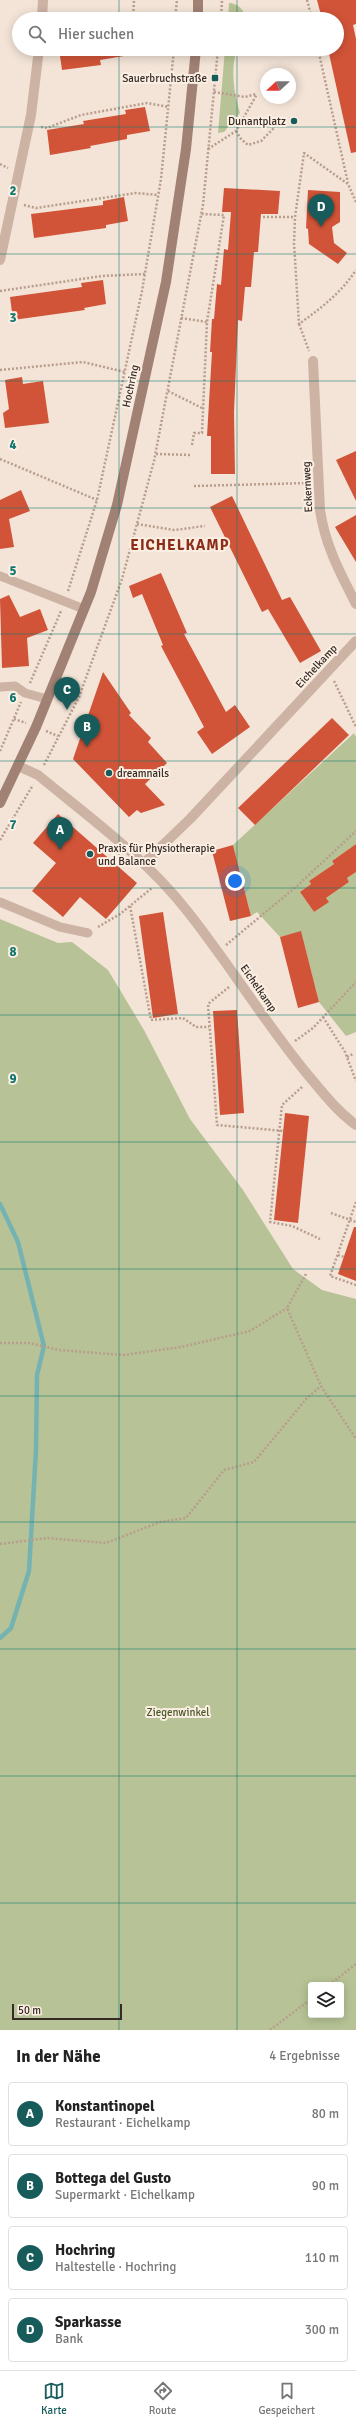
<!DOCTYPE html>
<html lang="de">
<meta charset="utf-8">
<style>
:root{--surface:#fff;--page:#f6f6f6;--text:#222;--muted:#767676;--line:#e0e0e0;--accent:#185b5b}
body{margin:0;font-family:Signika,sans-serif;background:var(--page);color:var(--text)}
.controls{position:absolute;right:12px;bottom:12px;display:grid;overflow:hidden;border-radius:4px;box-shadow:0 2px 10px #0003}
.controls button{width:36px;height:36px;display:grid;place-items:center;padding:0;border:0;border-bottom:1px solid var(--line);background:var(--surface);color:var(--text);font:20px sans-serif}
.compass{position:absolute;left:260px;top:68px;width:36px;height:36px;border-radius:50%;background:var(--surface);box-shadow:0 2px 10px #0003;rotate:248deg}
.scale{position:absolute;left:12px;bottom:10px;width:110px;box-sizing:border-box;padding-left:4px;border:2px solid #362a25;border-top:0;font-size:11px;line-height:14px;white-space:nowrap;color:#362a25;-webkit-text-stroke:3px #fbefe4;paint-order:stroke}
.you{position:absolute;left:235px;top:881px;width:14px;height:14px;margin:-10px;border:3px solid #fff;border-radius:50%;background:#1a73e8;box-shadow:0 0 0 6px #1a73e833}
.badge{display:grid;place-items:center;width:26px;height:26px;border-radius:50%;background:var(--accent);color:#fff;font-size:13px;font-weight:700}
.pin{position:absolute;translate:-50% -33px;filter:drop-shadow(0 1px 2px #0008)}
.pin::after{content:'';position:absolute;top:21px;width:14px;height:12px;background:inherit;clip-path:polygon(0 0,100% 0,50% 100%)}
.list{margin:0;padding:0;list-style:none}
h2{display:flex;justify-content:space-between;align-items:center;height:52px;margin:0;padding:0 16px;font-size:17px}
h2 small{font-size:13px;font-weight:400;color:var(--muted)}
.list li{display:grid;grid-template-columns:26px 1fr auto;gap:12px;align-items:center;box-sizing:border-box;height:64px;margin:0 8px 8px;padding:0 8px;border:1px solid var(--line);border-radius:4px}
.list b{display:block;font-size:15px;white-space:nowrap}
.list p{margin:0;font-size:13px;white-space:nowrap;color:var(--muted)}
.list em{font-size:13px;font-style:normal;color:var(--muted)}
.icon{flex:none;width:22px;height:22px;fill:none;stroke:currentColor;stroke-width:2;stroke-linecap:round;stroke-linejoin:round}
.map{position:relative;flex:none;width:356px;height:2030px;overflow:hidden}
.search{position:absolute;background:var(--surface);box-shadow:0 2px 10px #0003;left:12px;right:12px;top:12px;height:44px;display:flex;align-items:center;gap:10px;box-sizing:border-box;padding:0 14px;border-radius:22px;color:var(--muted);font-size:15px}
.sheet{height:340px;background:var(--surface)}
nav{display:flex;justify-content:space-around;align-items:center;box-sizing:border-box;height:56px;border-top:1px solid var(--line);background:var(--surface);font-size:11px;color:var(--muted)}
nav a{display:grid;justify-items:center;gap:2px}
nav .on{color:var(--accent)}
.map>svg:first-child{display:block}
</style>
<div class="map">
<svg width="356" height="2030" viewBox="0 0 356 2030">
<rect width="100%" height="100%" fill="#f3e4d7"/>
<g fill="#b7c396" fill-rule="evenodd">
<path d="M 229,3 C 238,3 245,11 246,19 L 228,19 Z"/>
<path d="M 225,49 L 237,49 C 230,70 234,93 240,113 L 224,132 L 218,133 Z"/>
<polygon points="354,733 356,737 356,844 332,861 334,864 309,881 311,884 300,892 314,912 328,902 326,898 349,882 347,878 356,872 356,1032 346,1036 319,1002 301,932 280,937 257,912 251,916 233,845"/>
<path d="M 0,919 L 58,943 L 72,942 L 108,970 L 144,1030 L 190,1119 L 243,1190 L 293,1269 L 322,1290 L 356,1299 L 356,2030 L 0,2030 ZM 311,1985 L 341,1985 L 341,2015 L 311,2015 Z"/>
</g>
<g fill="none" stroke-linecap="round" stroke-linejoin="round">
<polyline stroke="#74b3b2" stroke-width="4.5" points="0,1204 18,1242 44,1346 37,1375 36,1450 29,1571 11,1628 0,1638"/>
</g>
<g fill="#d15438">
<polygon points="317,0 356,0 356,24 353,25 356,39 356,152 351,153 328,49 337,49 337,19 322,19"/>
<polygon points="59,49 124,49 124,56 100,60 101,65 62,70"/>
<polygon points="145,107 150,131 127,135 127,139 90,146 91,148 50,155 47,130 84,124 83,121 126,114 125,110"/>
<polygon points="224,188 280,191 278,214 261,214 258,252 254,252 251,287 245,287 242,321 238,320 234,412 235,474 211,474 211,436 207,436 212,352 210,352 212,319 214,319 217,284 221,285 224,249 228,250 231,212 222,212"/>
<polygon points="308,190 340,192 340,222 332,227 334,243 347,253 338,264 309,244 308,229 306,228"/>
<polygon points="124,197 128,221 106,225 106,228 34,238 31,214 103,205 103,201"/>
<polygon points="103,280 106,304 84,308 85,310 13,320 10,297 82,287 81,283"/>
<polygon points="22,377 23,384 43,381 49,423 5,428 3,413 9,409 5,380"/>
<polygon points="356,451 356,501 336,460"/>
<polygon points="21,490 30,511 9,519 14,547 0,549 0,500"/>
<polygon points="232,496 282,600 290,597 321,651 300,663 268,609 262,612 210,507"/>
<polygon points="356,515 356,562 335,527"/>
<polygon points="161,573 187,633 184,634 226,712 235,705 250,727 212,754 197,732 204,727 161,646 163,645 142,594 133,598 129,586"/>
<polygon points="9,595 20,617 40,609 48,630 27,638 29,666 2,668 0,599"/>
<polygon points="103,672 131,713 129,715 151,738 148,742 167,763 145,784 165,805 141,813 137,810 129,817 73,759"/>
<polygon points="332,718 349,735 255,825 238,808"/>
<polygon points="58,814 137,883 106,919 80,897 63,917 32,891 56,863 33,843"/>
<polygon points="356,844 356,872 347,878 349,882 326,898 329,902 314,912 300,892 311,884 309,881 334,864 332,861"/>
<polygon points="233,845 251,916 230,921 212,851"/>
<polygon points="163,912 178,1014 153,1018 139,916"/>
<polygon points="301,931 319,1002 298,1008 280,937"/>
<polygon points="237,1010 244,1113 220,1115 213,1011"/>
<polygon points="285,1113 309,1116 298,1223 274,1220"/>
<polygon points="354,1227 356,1227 356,1281 338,1274"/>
</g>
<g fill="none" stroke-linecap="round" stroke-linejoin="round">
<g stroke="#b89d8d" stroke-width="2.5" stroke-dasharray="2 2" stroke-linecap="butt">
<polyline points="307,0 312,19"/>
<polyline points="133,19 134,0"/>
<polyline points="175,19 177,0"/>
<polyline points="221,19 222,0"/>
<polyline points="318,49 348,183"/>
<polyline points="214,92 245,97 256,94"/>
<polyline points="41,127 47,128 81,115 147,103 169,107"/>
<polyline points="236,131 241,139 248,145 261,141 274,128"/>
<polyline points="208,149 236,131 257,94"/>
<polyline points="0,164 8,168"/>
<path d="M 356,202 L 348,184 L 304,153 L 295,217 L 294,243 L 299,324 C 321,308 341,293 356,270"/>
<polyline points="24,205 36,208 136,193 158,195"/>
<polyline points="263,217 295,217"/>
<polyline points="0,291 102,276 145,274"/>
<polyline points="181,318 207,322"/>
<polyline points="299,324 309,351"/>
<polyline points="0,370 83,362 125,372"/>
<polyline points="168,391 204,409"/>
<polyline points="192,445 194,433 202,433 207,322 224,215 201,214"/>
<polyline points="156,454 192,455"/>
<polyline points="0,459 97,500"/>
<polyline points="194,486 308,483"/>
<polyline points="137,524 174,530 205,526"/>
<polyline points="68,591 97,500 142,291 161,179 174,49"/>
<polyline points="334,681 356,727"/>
<polyline points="30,683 61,611"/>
<polyline points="14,719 26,723"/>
<polyline points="46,731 58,736"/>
<polyline points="0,751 21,702"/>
<polyline points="44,765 79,697 122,579 154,461 203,205 218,49"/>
<polyline points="0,840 33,785"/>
<polyline points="130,906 151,1020 183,1018 196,1027 209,1027"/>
<polyline points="98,927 120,914 152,888"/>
<polyline points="226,945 297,886 356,831"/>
<polyline points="229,987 208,1004 217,1125 284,1131"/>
<polyline points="323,1017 345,1052 356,1081"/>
<polyline points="295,1041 313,1028 356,982"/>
<polyline points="347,1057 353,1054"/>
<polyline points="302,1087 282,1105 270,1222 292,1226 320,1239"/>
<polyline points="356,1202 330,1276 356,1285"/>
<polyline points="331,1213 356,1222"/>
<polyline points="338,1255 344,1257"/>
<polyline points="306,1274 287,1308 321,1386 356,1439"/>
<polyline points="0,1343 29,1343 59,1350 123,1355 181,1347 250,1331 287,1308"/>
<polyline points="0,1544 47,1538 106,1543 160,1522 186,1518 224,1470 254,1462 307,1398 321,1386"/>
<polyline points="329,1985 356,1964"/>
<polyline points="270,2030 311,1999"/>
</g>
<g stroke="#ccb3a3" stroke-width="9">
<polyline points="0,576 84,609"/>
<polyline points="0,687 15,686 25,693 47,699"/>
<polyline points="0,902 60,927 88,933"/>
</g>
<g stroke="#ccb3a3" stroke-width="10">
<polyline points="42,19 43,0"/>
<polyline points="0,260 31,115 39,49"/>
<path d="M 313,361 L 320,510 C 325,545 340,573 356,604"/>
<path d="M 18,766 L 38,775 C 90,818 146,858 188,912 C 230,965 265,1023 308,1075 C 323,1093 337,1111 356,1125"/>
<polyline points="144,863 190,819 356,641"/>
</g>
<g stroke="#a08174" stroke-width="10">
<polyline points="198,19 198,0"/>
<polyline points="0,803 36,727 91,592 117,505 166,282 186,149 196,49"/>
</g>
</g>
<path fill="none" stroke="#0f766e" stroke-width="1" stroke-opacity="0.55" d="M 119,0 L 119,19M 237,0 L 237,19M 119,49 L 119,2030M 237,49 L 237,2030M 0,127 L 356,127M 0,254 L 356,254M 0,381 L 356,381M 0,508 L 356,508M 0,634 L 356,634M 0,761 L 356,761M 0,888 L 356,888M 0,1015 L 356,1015M 0,1142 L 356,1142M 0,1269 L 356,1269M 0,1396 L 356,1396M 0,1522 L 356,1522M 0,1649 L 356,1649M 0,1776 L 356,1776M 0,1903 L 356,1903"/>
<g fill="#185b5b" stroke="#fbefe4" stroke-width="1.5">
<rect x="211" y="74" width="8" height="8" rx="2"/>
<circle cx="294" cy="121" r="4"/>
<circle cx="109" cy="773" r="4"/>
<circle cx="90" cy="854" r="4"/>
</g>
<g text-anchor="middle" stroke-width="4" stroke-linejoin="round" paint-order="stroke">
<g font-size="11" fill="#362a25" stroke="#fbefe4" text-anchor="end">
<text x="207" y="82">Sauerbruchstraße</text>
<text x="286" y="125">Dunantplatz</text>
<text x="117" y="777" text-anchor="start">dreamnails</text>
<text x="98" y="852" text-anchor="start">Praxis für Physiotherapie<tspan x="98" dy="13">und Balance</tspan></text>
</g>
<g font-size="11" fill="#362a25" stroke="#fbefe4">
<text transform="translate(130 386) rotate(-78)" y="4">Hochring</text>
<text transform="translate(307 487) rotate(-93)" y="4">Eckernweg</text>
<text transform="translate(316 666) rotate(-47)" y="4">Eichelkamp</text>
<text transform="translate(259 988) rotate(55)" y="4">Eichelkamp</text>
</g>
<g font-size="11" fill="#485727" stroke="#fbefe4">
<text x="178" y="1716">Ziegenwinkel</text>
</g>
<g font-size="15" font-weight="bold" letter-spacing="1" fill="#8c2d18" stroke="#fbefe4">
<text x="180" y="550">EICHELKAMP</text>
</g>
</g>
<g font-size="13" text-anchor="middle" font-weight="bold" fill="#0f766e" stroke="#fbefe4" stroke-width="4" stroke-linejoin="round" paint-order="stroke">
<text x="13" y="195">2</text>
<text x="13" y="322">3</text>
<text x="13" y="449">4</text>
<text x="13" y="575">5</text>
<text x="13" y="702">6</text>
<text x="13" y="829">7</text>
<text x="13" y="956">8</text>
<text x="13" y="1083">9</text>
</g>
</svg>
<div class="controls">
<button><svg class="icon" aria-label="layers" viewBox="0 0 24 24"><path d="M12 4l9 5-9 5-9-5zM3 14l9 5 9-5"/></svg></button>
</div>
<svg class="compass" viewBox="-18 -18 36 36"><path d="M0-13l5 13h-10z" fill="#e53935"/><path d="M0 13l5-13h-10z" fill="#767676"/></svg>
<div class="scale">50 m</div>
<div class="you"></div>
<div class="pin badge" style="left:60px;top:850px">A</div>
<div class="pin badge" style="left:87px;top:747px">B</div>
<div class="pin badge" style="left:67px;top:710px">C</div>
<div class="pin badge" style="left:321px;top:227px">D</div>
<div class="search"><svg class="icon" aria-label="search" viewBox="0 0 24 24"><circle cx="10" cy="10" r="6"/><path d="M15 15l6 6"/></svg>Hier suchen</div>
</div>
<section class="sheet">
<h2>In der Nähe<small>4 Ergebnisse</small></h2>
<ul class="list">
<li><span class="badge">A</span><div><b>Konstantinopel</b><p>Restaurant · Eichelkamp</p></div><em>80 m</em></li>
<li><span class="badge">B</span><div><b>Bottega del Gusto</b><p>Supermarkt · Eichelkamp</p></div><em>90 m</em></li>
<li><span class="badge">C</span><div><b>Hochring</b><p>Haltestelle · Hochring</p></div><em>110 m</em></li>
<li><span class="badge">D</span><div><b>Sparkasse</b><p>Bank</p></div><em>300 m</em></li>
</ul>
</section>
<nav>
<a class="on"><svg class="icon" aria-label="map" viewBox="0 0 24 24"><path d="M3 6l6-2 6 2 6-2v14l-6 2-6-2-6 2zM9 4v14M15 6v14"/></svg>Karte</a>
<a><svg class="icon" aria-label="directions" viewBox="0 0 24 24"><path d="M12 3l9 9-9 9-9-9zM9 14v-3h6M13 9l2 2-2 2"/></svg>Route</a>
<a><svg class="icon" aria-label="saved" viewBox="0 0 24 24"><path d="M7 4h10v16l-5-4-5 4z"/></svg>Gespeichert</a>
</nav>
